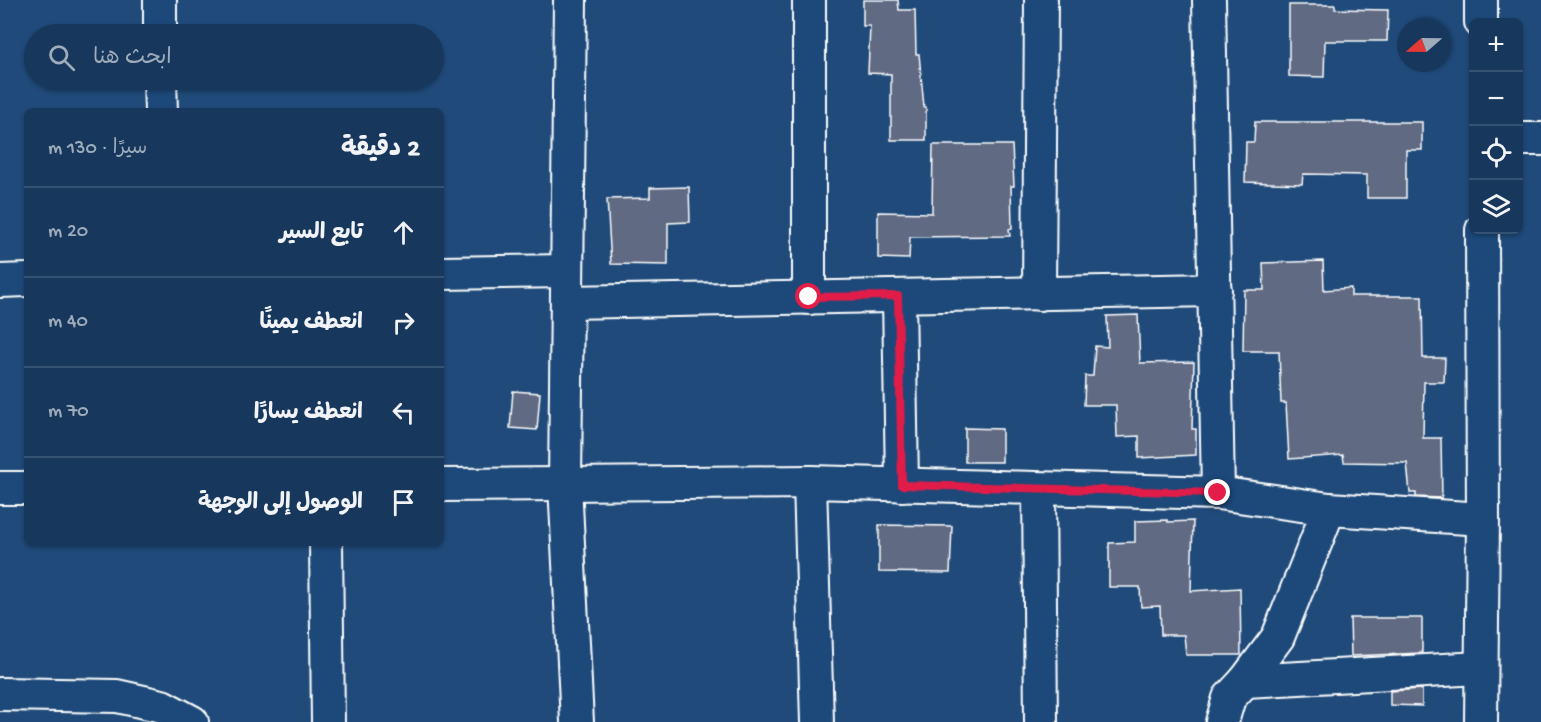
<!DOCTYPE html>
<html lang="ar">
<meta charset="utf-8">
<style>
:root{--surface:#17385c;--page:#203f62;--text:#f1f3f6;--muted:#9eacbb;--line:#365272}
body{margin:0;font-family:"Gochi Hand","Playpen Sans Arabic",sans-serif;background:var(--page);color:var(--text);direction:rtl}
.controls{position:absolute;right:18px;top:18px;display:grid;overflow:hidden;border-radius:9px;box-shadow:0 2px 4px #0004}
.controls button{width:54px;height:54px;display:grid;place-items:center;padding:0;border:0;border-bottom:2px solid var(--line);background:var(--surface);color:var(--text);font:30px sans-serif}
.compass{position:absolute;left:1397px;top:18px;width:54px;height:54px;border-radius:50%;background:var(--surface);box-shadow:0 2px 4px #0004;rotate:250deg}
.stop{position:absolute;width:18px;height:18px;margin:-14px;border:4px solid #e11d48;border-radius:50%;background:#fff}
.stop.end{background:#e11d48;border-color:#fff;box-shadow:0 2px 6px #0008}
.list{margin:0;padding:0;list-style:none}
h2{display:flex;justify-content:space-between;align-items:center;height:78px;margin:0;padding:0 24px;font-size:26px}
h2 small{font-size:20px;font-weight:400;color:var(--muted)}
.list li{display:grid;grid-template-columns:39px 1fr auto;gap:18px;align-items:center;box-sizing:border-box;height:90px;padding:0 24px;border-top:2px solid var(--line)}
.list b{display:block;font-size:22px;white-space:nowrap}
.list em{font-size:20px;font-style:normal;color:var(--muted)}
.icon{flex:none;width:33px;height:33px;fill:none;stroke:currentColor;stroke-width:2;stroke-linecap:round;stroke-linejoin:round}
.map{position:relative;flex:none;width:1541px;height:722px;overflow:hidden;direction:ltr}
.search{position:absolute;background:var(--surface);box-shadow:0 2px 4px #0004;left:24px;top:24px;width:420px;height:66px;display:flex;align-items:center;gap:15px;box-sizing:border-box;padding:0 21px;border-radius:33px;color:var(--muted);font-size:22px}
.panel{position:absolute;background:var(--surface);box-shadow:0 2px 4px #0004;left:24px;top:108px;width:420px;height:438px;border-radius:9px;direction:rtl}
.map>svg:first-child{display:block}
</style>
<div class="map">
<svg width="1541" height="722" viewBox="0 0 1541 722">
<rect width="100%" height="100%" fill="#1f4a7a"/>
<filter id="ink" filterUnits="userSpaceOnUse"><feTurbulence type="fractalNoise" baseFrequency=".0167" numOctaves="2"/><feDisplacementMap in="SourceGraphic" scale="12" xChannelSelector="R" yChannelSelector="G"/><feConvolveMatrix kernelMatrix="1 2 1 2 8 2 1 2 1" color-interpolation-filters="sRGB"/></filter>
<g filter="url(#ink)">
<g fill="#606a82" stroke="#fff" stroke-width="1.5">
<polygon points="863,0 898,0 899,10 915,10 916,54 919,54 924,107 926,107 926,140 891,140 891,74 868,73 870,26 863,26"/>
<polygon points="1289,5 1335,5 1335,9 1388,10 1387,41 1325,41 1324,77 1289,76"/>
<polygon points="1255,122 1422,122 1422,150 1406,150 1406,198 1367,198 1367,175 1303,174 1302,184 1245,182 1246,142 1254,142"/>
<polygon points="933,145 1012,145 1014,186 1011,186 1012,228 1009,229 1010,236 910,237 909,259 878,258 878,212 932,213"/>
<polygon points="689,187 690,222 668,223 668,265 611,264 607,199 650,198 650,188"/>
<polygon points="1323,261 1324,290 1351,288 1351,296 1422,296 1423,358 1445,358 1444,382 1424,382 1423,438 1441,438 1442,498 1416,497 1416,493 1410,493 1407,463 1344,462 1343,455 1289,459 1286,403 1281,403 1279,351 1243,351 1244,290 1264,290 1263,263"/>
<polygon points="1138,315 1140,363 1194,362 1192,429 1196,429 1196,455 1139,458 1139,436 1117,437 1116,405 1084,405 1085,376 1093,376 1095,346 1108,347 1107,316"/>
<polygon points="513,391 540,393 537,430 510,428"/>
<polygon points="965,428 1002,429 1002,462 965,462"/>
<polygon points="1168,520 1168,522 1193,521 1191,591 1240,588 1241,655 1186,655 1184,635 1161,635 1160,606 1141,607 1140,587 1109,587 1109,543 1135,542 1135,521"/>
<polygon points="879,525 952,526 950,573 879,572"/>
<polygon points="1350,618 1422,618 1422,653 1351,656"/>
<polygon points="1422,689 1422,706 1390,705 1390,691"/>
</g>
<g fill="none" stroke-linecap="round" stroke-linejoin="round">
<g stroke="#fff" stroke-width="36">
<g id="street">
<polyline points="160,0 160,34"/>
<polyline points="570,0 565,484 577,722"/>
<polyline points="809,0 809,298"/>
<polyline points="1209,0 1218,493"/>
<polyline points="1481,0 1481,22"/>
<polyline points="160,80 161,111"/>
<polyline points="1518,139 1541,139"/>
<polyline points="441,273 567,271"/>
<polyline points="0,281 27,280"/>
<polyline points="1039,294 1041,0"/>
<polyline points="899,296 902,485"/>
<polyline points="567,302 1215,290"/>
<polyline points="810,482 817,722"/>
<polyline points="441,485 810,482 1218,493 1329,509 1483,519"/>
<polyline points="0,488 27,488"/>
<polyline points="1039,489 1041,722"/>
<polyline points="326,543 328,722"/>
<polyline points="1245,681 1480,668"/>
<polyline points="0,694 117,696 162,706 192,722"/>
<polyline points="1222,722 1229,698 1245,681 1278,637 1329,509"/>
<polyline points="1481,722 1483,519 1482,230"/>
</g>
</g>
<use href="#street" stroke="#1f4a7a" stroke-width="32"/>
</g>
</g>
<g fill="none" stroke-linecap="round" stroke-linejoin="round" filter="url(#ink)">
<polyline stroke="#e11d48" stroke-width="8" points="809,297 898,296 902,485 1218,493"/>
</g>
</svg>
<div class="controls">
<button>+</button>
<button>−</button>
<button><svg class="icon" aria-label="locate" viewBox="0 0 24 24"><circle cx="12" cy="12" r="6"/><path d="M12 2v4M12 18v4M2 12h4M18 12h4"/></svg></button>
<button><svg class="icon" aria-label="layers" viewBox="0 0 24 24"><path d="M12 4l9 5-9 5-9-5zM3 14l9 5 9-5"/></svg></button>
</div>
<svg class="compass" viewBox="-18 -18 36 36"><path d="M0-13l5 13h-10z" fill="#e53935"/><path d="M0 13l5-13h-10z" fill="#9eacbb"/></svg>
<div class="stop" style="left:809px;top:297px"></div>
<div class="stop end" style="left:1218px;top:493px"></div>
<div class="search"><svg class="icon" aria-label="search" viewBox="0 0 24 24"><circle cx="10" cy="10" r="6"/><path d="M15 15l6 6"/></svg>ابحث هنا</div>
<section class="panel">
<h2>2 دقيقة<small>سيرًا · 130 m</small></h2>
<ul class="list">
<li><svg class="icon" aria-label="ahead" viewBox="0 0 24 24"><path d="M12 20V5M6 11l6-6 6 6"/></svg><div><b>تابع السير</b></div><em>20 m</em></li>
<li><svg class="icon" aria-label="right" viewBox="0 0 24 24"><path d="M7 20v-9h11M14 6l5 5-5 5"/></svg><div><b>انعطف يمينًا</b></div><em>40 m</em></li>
<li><svg class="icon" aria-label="left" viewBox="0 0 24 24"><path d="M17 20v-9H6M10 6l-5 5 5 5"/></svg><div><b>انعطف يسارًا</b></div><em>70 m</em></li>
<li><svg class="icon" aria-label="arrive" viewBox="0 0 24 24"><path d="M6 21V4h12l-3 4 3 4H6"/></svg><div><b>الوصول إلى الوجهة</b></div></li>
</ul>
</section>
</div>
